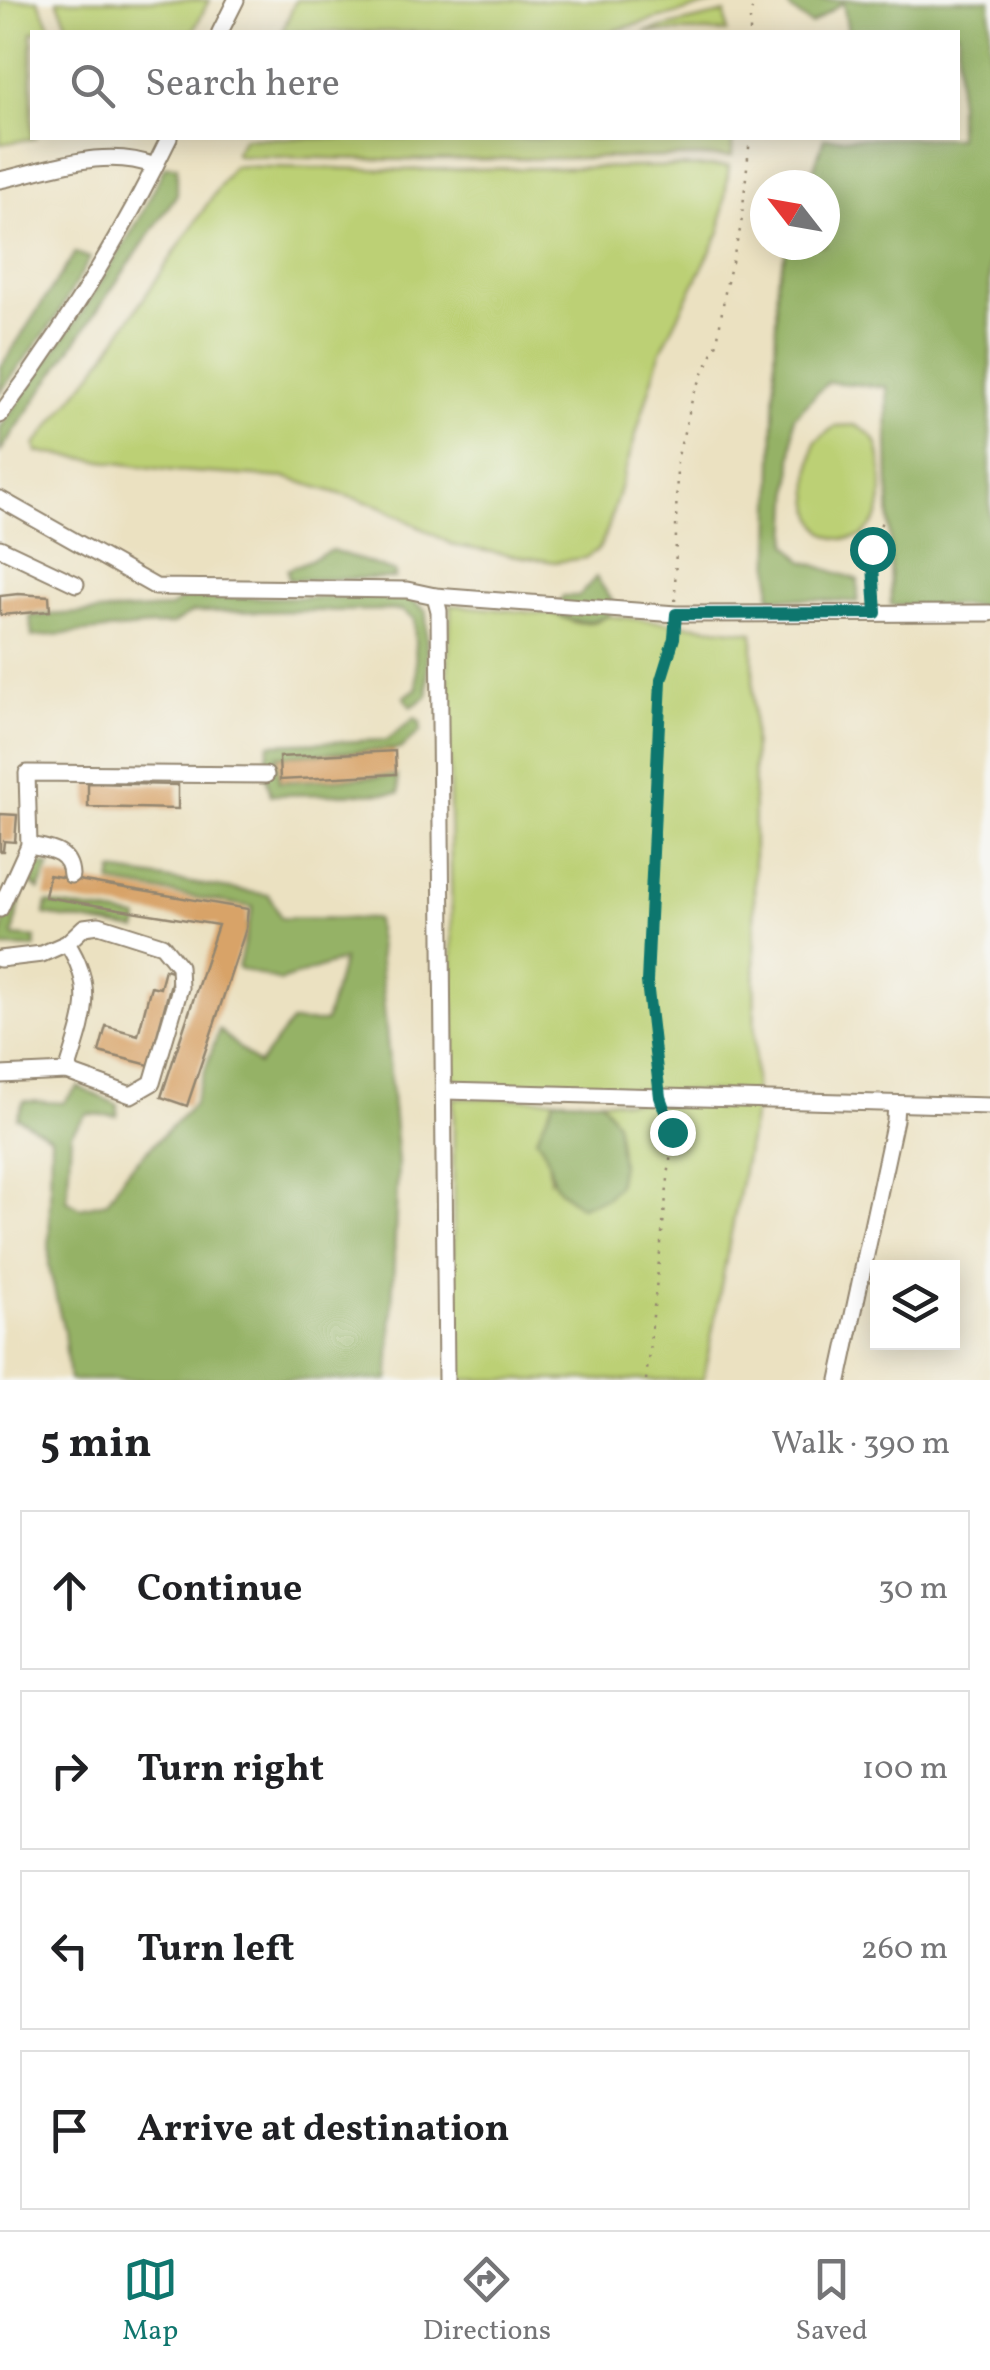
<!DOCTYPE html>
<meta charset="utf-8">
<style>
:root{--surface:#fff;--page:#f2f2f2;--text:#202124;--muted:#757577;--line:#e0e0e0;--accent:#0f766e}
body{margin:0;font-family:Vollkorn,serif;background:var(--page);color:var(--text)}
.controls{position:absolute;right:30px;bottom:30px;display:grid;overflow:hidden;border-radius:0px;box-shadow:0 5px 25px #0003}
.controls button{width:90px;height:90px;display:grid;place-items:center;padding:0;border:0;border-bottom:2px solid var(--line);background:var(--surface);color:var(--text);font:50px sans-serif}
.compass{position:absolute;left:750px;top:170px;width:90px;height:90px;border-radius:50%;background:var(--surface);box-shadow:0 5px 25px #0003;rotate:301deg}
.stop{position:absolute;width:30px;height:30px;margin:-22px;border:8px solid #0f766e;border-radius:50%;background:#fff}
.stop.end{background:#0f766e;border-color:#fff;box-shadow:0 2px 10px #0008}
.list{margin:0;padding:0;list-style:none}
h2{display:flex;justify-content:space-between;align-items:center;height:130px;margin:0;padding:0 40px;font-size:42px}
h2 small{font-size:32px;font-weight:400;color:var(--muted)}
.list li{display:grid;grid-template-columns:65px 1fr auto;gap:30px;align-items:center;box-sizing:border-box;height:160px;margin:0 20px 20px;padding:0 20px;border:2px solid var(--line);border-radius:0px}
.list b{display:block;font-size:38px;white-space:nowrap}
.list em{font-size:32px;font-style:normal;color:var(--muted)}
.icon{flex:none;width:55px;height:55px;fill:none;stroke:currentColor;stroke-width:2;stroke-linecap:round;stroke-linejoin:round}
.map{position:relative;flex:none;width:990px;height:1380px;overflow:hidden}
.search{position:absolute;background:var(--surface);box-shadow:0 5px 25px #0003;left:30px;right:30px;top:30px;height:110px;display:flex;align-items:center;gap:25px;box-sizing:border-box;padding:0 35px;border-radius:0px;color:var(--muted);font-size:38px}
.sheet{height:850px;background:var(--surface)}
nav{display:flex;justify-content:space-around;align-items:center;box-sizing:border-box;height:140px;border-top:2px solid var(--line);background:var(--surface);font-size:28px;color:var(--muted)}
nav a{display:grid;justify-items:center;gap:5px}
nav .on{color:var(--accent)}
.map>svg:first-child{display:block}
</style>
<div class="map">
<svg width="990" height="1380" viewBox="0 0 990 1380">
<rect width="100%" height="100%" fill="#f6f6f2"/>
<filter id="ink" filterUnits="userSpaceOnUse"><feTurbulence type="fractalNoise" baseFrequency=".01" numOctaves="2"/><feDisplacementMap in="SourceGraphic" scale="20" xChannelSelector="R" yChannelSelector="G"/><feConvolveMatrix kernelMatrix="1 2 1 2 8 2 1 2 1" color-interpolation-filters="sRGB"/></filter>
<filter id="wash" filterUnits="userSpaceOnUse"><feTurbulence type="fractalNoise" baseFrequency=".0048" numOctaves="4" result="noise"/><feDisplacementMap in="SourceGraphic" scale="40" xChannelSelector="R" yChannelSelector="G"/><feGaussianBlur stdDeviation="2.25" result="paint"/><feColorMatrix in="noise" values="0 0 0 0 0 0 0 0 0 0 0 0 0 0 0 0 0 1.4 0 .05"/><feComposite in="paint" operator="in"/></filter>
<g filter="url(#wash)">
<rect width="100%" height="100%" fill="#ebe1c1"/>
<g fill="#bcd074" stroke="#7c7d49" stroke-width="2.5">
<polygon points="0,0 38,0 53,32 32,32 32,138 37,138 0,144"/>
<polygon points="57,0 209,0 193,32 71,32"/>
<polygon points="296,0 727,0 609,32 282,32"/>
<polygon points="725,13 727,32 644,32"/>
<polygon points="244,138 732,138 732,156 410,160 238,156 235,153"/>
<polygon points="233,166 400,170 729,166 720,232 661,351 608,528 599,549 585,558 555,562 455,546 380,506 287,478 176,471 37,452 35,445 96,369"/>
<path d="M 855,425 C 862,429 870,432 874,439 C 883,452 885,504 877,518 C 874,524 867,530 862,536 C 800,555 807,480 815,442 L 835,426 Z"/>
<polygon points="451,605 557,615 576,623 594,622 608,616 753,632 755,1093 454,1086 448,663"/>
<polygon points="454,1098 555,1099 548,1154 550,1180 601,1100 755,1108 703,1380 452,1380"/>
</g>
<g fill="#95b266" stroke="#686e42" stroke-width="2.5">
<polygon points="790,0 990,0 990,606 891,605 887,387 828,382 794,417 788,544 803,561 858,580 858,602 770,597 777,280 788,245 825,245 825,185 808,185 824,138 958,138 958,32 848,32 843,2 811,25 789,8"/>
<polygon points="165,166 177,166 177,194 0,452 0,428 82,312 139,220"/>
<polygon points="75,253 90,258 54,321 0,392 0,368"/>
<polygon points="332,550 395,572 395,578 289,580 287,570"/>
<path d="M 596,577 L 613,602 L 608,616 C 589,624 577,623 557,615 L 557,607 L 563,596 L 579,596 Z"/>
<polygon points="407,597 426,611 428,696 411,707 404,697 417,688 414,619 401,610 192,612 173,624 32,637 30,616 169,608 185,598"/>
<polygon points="415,718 420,722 421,731 400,749 277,756 279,782 397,776 399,793 271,795 265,772 269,744 387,740"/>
<polygon points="26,862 50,866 39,890 25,878 13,936 36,938 35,948 0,947 7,900"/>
<polygon points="113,871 269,895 281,918 376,919 398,1163 389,1380 69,1380 64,1332 49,1267 51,1137 17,1117 24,1101 63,1103 78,1087 118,1105 117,1116 87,1114 71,1133 67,1200 80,1208 107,1202 125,1173 193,1105 219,1030 258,1065 291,1022 325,1022 343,960 280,981 238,968 253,907 111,883"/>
<polygon points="47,903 138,918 137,930 45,915"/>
<path d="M 555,1099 L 601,1100 L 616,1122 L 621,1164 L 617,1186 L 606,1198 L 580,1206 C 536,1178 562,1170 536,1138 Z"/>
</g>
<g id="blocks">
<g fill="#d8a367">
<polygon points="18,594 49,596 50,611 0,615 0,596"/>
<polygon points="395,751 396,774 280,780 279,757"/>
<polygon points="88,783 178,785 178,809 88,807"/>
<polygon points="0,814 17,815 15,842 4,841 3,851 0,851"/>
<polygon points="49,875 248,909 246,929 187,1106 161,1097 218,925 45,897"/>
<polygon points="165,969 174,972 149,1065 99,1052 106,1026 138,1035 151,986 160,988"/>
</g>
</g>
</g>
<g filter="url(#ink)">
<use href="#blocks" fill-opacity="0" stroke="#938670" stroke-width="2.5"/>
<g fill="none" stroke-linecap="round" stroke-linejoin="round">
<g stroke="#938670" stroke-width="19">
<g id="minor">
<polyline points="220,32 236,0"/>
<path d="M 0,180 C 51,169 105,146 155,166"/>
<path d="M 0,415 C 65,329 122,235 169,138"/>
<polyline points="0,499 156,587 407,590 435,596 676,614 990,613"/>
<polyline points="0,548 76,584"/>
<polyline points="435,596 439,611 446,1380"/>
<path d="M 29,845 C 49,849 70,850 71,875"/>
<polyline points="0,909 29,845 27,773 266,775"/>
<polyline points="0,959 42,954 67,943 84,927 99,925 162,945 179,966 180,988 152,1083 131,1095 67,1072 0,1075"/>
<path d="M 67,1072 C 82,1022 98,991 67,943"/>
<polyline points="445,1091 990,1106"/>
<polyline points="839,1380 895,1120 896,1104"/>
</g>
</g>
<g stroke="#938670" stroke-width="2.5" stroke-dasharray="2.5 8" stroke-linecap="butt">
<polyline points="750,32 750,16 755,0"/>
<polyline points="875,597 872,549 883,518"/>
<polyline points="675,601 677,460 693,396 717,343 726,286 741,226 750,138"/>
<polyline points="658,1083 647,982 651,851 661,680 675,629"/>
<polyline points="646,1380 673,1133 668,1114"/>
</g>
<use href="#minor" stroke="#fff" stroke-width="15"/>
</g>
</g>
<g fill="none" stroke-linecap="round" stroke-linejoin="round" filter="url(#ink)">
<polyline stroke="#0f766e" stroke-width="12" points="672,1132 660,1097 647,982 661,680 674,638 676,614 876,613 872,549"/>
</g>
</svg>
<div class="controls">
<button><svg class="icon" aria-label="layers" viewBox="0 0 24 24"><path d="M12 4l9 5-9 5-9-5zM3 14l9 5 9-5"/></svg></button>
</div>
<svg class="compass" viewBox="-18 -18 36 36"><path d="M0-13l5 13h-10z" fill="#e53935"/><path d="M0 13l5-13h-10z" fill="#757577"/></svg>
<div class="stop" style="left:872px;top:549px"></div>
<div class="stop end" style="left:672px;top:1132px"></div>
<div class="search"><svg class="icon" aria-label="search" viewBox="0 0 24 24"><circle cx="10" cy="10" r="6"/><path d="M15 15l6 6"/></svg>Search here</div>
</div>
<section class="sheet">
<h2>5 min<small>Walk · 390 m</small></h2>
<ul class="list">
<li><svg class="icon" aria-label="ahead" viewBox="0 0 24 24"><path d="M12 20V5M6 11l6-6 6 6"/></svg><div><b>Continue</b></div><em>30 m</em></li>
<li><svg class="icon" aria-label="right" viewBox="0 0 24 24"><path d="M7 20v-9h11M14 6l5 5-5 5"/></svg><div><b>Turn right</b></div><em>100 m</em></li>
<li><svg class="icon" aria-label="left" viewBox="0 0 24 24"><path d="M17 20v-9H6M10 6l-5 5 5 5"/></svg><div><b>Turn left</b></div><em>260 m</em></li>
<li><svg class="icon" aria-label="arrive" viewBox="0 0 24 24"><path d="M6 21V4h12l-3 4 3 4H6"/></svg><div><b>Arrive at destination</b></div></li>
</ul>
</section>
<nav>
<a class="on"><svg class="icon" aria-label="map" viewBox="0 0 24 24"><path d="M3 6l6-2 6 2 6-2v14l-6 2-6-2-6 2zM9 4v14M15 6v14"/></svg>Map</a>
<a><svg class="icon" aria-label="directions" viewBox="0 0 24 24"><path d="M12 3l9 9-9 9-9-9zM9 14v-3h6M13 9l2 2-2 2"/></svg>Directions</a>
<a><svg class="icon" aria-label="saved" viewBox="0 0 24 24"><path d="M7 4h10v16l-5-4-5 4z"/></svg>Saved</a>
</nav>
